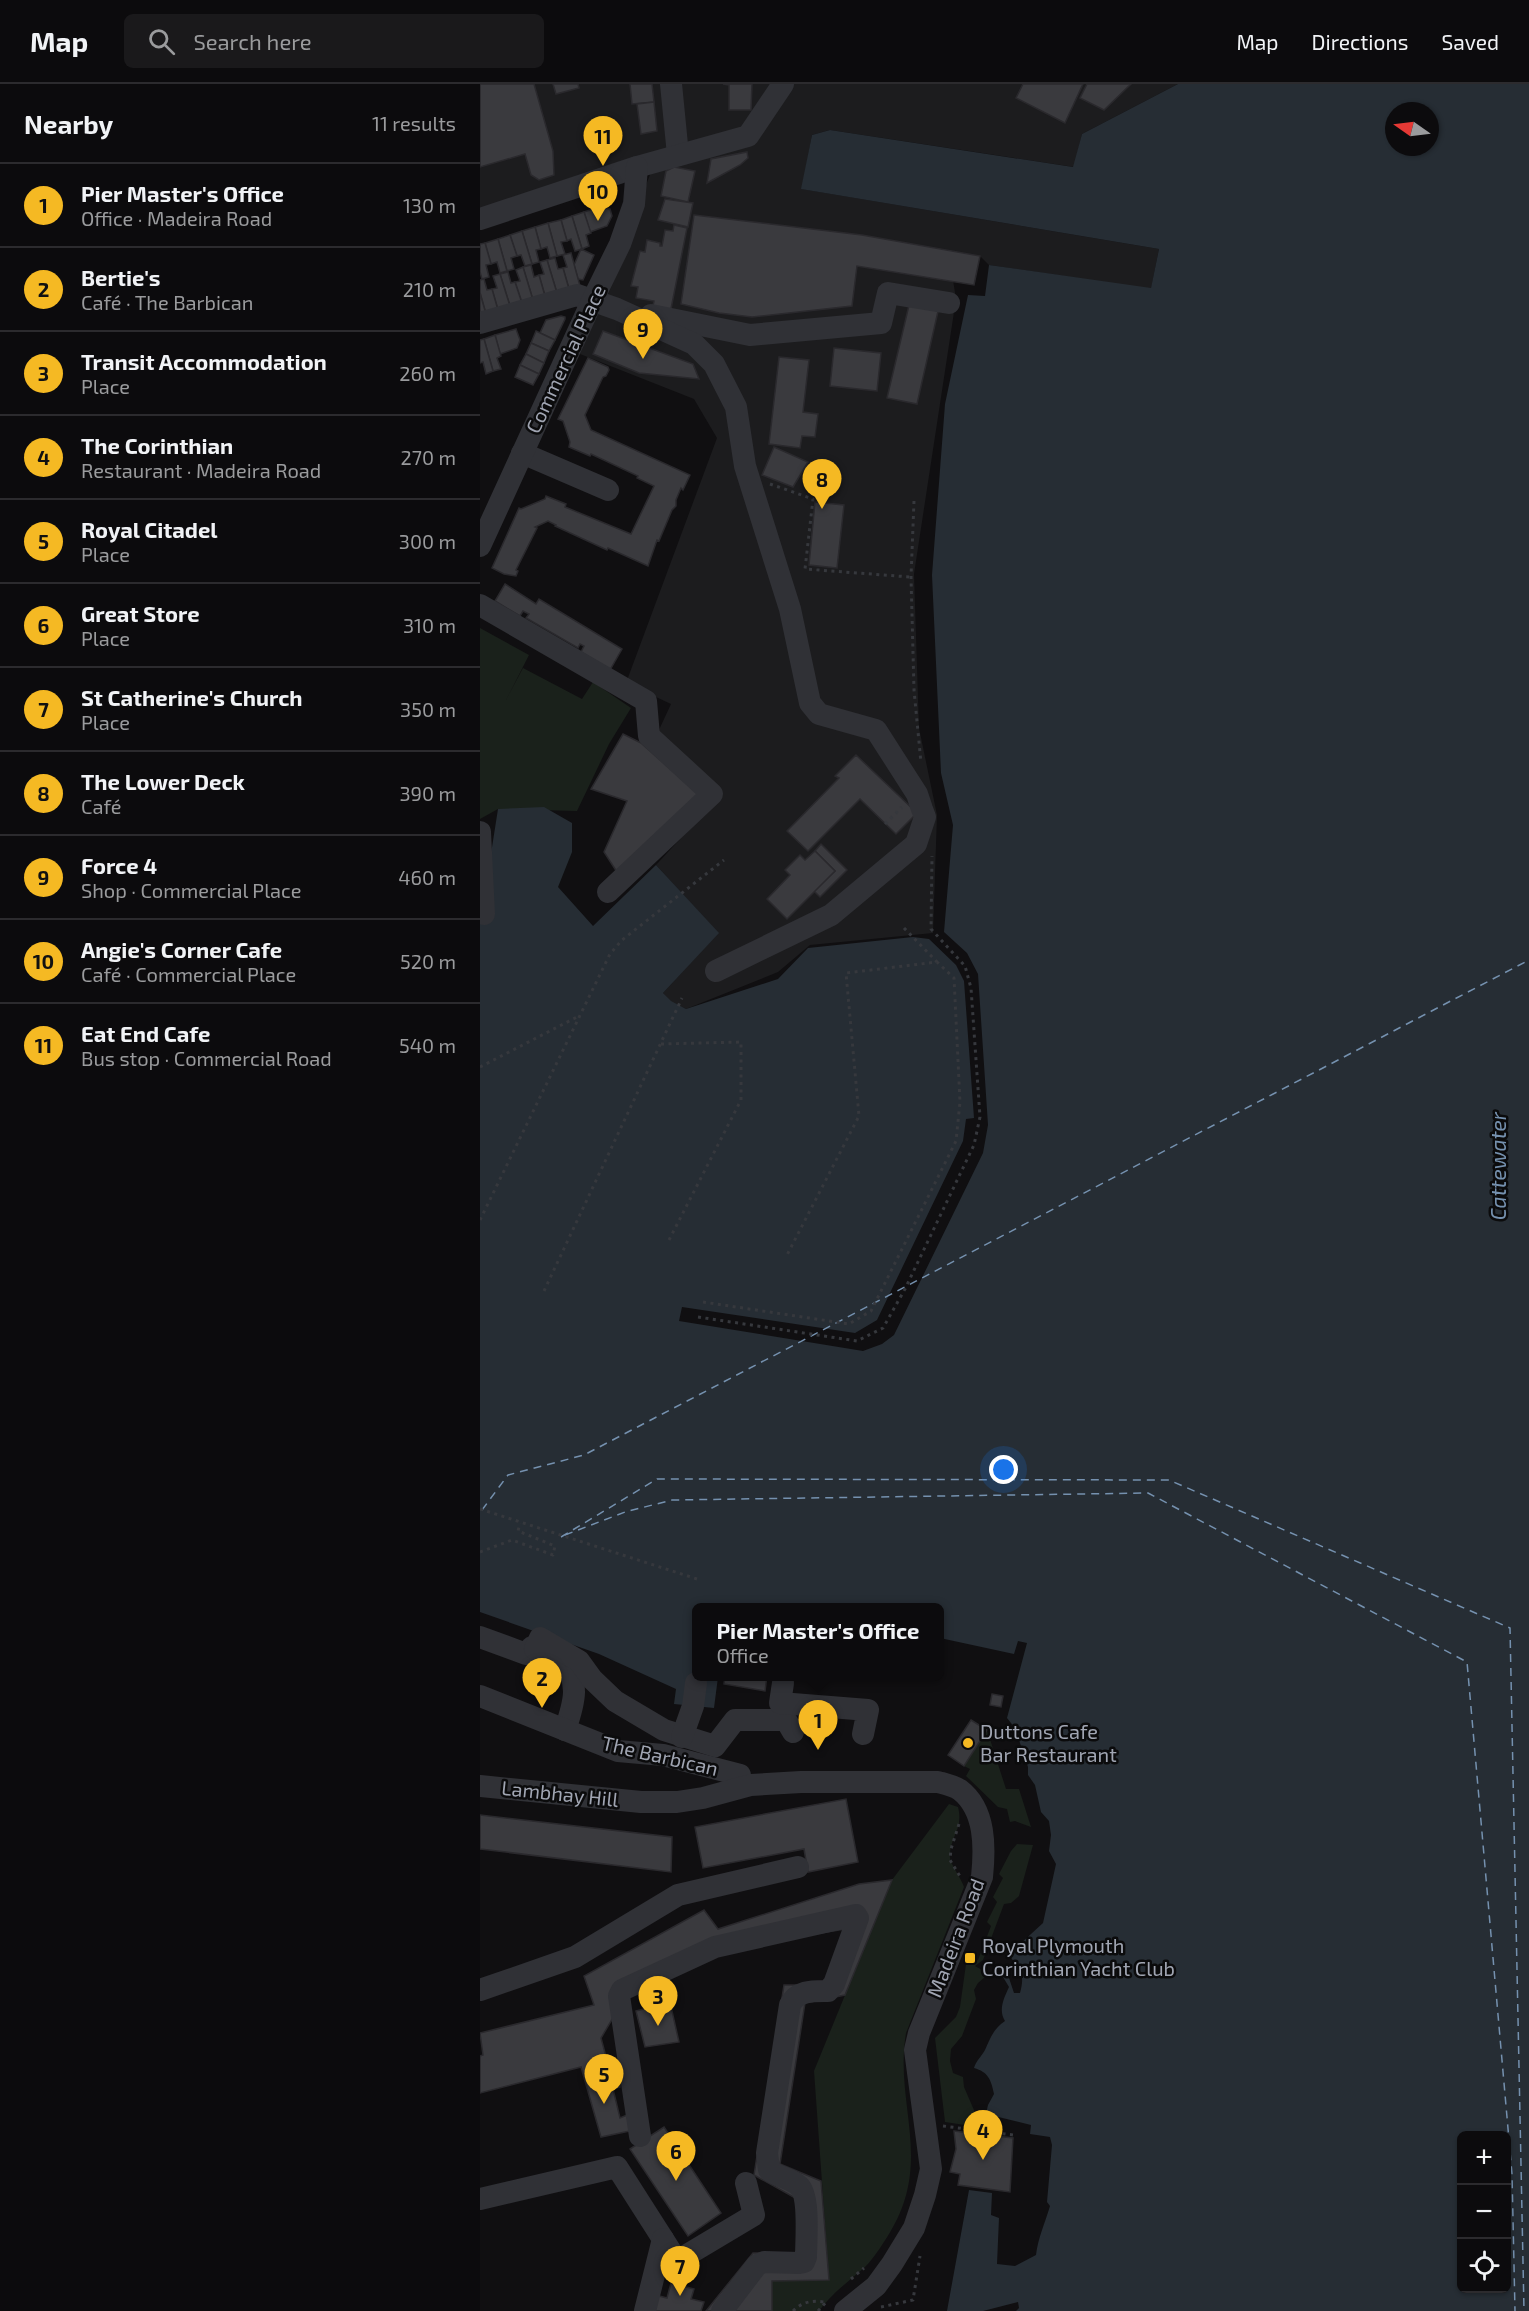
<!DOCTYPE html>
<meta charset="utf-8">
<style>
:root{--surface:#0c0b0d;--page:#1a191b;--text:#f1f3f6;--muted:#9a9b9d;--line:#2c2b2e;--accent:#f5b923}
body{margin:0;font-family:"Exo 2",sans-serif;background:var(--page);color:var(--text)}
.controls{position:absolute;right:18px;bottom:18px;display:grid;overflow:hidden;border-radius:9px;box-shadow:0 2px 4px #0004}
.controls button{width:54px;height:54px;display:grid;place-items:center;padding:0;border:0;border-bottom:2px solid var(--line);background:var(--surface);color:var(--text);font:30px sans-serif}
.compass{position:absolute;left:905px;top:18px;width:54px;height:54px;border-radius:50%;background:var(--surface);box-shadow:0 2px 4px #0004;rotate:284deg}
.you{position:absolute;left:524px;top:1386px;width:21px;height:21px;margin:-15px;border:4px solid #fff;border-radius:50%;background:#1a73e8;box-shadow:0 0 0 9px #1a73e833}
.badge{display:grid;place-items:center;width:39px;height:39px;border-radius:50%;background:var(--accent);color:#111;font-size:20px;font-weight:700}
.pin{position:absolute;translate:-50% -50px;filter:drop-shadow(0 2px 3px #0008)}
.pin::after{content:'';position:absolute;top:32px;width:21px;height:18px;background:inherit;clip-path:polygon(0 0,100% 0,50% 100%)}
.popup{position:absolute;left:212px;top:1519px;width:252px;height:78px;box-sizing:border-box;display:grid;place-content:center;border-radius:9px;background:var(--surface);filter:drop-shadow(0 2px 4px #0005);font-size:20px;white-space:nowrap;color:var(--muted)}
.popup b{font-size:22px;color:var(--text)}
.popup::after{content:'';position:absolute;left:50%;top:100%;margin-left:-12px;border:12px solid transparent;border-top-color:var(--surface)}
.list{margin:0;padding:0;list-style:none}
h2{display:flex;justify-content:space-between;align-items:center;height:78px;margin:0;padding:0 24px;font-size:26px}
h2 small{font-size:20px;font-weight:400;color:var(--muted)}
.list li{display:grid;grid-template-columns:39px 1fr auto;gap:18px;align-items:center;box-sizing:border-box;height:84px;padding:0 24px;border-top:2px solid var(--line)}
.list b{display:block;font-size:22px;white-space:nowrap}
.list p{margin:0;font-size:20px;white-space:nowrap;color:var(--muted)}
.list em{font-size:20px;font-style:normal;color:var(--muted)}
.icon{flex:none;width:33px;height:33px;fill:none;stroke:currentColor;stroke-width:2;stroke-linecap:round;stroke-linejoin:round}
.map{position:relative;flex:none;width:1049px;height:2227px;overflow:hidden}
header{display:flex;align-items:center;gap:36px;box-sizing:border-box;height:84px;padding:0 30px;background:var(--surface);border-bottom:2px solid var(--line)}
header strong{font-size:28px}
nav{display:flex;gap:33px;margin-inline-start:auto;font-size:21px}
.search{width:420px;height:54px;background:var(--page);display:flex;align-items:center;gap:15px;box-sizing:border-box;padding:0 21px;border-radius:9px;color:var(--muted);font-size:22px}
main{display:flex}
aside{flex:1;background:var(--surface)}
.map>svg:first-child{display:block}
</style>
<header>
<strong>Map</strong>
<div class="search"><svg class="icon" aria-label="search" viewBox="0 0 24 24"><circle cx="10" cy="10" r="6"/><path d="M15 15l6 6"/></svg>Search here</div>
<nav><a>Map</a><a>Directions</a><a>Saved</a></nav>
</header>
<main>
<aside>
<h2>Nearby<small>11 results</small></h2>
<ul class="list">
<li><span class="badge">1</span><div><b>Pier Master's Office</b><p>Office · Madeira Road</p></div><em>130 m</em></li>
<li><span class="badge">2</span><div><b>Bertie's</b><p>Café · The Barbican</p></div><em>210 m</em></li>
<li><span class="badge">3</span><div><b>Transit Accommodation</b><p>Place</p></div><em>260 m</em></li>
<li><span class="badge">4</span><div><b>The Corinthian</b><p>Restaurant · Madeira Road</p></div><em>270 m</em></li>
<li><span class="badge">5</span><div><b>Royal Citadel</b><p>Place</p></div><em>300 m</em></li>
<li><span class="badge">6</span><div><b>Great Store</b><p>Place</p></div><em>310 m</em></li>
<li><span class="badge">7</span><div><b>St Catherine's Church</b><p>Place</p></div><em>350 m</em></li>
<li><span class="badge">8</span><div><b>The Lower Deck</b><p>Café</p></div><em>390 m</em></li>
<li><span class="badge">9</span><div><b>Force 4</b><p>Shop · Commercial Place</p></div><em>460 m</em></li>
<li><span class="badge">10</span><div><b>Angie's Corner Cafe</b><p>Café · Commercial Place</p></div><em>520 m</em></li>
<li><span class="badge">11</span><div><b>Eat End Cafe</b><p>Bus stop · Commercial Road</p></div><em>540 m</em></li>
</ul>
</aside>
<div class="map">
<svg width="1049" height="2227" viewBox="0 0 1049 2227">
<rect width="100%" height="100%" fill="#100f11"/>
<polygon fill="#1c1c1e" points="0,0 698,0 602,50 594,83 350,46 332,51 322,105 679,165 671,205 509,181 500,172 494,201 473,196 476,215 434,490 439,644 457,731 453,849 330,861 298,888 206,925 191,918 183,909 238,849 176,781 240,712 178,648 191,620 146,599 237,354 214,315 100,270 173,83 0,136"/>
<g fill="#1a211b">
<polygon points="0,544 49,571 25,618 43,584 102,615 113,598 151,624 129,660 97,727 18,725 0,735"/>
<polygon points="507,1646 526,1705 539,1705 551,1743 535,1737 530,1738 527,1725 518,1723 486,1692 490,1685 484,1682"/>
<path d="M 469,1720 L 478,1723 C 484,1746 469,1753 470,1774 C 471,1781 481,1794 484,1803 L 426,1949 C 414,2021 454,2077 409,2150 C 402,2161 394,2174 385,2183 C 369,2197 351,2210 339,2227 L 292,2227 L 292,2197 L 349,2196 L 334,1987 L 412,1796 Z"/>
<polygon points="537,1760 553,1761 539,1812 531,1819 524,1820 503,1876 495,1882 502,1886 505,1893 498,1899 494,1906 496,1915 482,1952 471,1965 470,1977 473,1989 483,1993 484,2003 497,2033 510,2039 511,2045 465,2038 455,1954 476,1933 480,1923 486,1880 498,1876 511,1842 507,1838 517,1818 513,1813 523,1794 519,1790 531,1767"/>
</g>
<path fill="#262d34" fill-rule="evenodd" d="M 698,0 L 1049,0 L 1049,2227 L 536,2227 L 539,2224 L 538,2218 L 503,2227 L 467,2227 L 489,2106 L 512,2109 L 511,2131 L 519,2134 L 517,2180 L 535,2182 L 556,2171 C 558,2154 565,2139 570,2122 L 567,2118 L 572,2061 L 570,2053 L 550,2050 L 551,2041 L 506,2030 L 508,2021 L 514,2010 C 511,1995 508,1988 494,1984 C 496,1977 501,1973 505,1966 C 510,1955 513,1945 525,1937 C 518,1926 524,1914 529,1903 L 520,1888 L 529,1894 L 534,1909 L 540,1909 C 547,1884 535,1886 527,1865 L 539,1861 L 563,1839 L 576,1780 L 569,1767 L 571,1751 L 569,1737 L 561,1728 L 555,1701 L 548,1691 L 548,1683 L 535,1644 L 527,1634 L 547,1559 L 538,1557 L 534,1570 L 460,1554 L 460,1524 L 216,1524 L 216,1592 L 238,1593 L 234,1624 L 194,1620 L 196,1605 L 119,1570 L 0,1528 L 0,771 L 10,776 L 18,725 L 64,723 L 92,739 L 92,768 L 78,803 L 113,842 L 176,781 L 239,849 L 183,909 L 191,917 L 206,925 L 298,895 L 328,864 L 433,853 L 449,855 L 476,881 L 484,897 L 494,1034 L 486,1035 L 483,1057 L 397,1236 L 375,1249 L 202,1223 L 199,1237 L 383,1267 L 402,1260 L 414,1251 L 503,1069 L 508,1041 L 498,890 L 487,869 L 464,848 L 473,741 L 461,689 L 452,491 L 465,320 L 488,211 L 505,212 L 509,181 L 671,204 L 679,165 L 321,105 L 332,51 L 350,46 L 593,83 L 602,50 ZM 914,27 L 950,27 L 950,63 L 914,63 ZM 982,2052 L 1026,2052 L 1026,2204 L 982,2204 Z"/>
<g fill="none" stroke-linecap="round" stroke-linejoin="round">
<g stroke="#7591af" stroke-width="1.5" stroke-dasharray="8 6" stroke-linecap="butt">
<polyline points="2,1426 28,1391 104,1371 1049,876"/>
<polyline points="85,1451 145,1428 192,1416 668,1409 987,1578 1032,2090 1035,2227"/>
<polyline points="81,1453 177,1395 689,1396 1030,1544 1044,2227"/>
</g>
</g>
<g fill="#3a3a3e" stroke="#2a292d" stroke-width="1.5">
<polygon points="0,0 54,0 73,67 74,91 59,96 51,91 45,70 0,83"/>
<polygon points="73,0 98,0 99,4 76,10"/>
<polygon points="150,0 172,0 174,18 152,20"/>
<polygon points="243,0 272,0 271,26 249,26 249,1"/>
<polygon points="543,0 603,0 585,39 536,14"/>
<polygon points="607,0 651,0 624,26 600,14"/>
<polygon points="174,18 177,47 161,50 157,20"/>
<polygon points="267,68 268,74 260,81 227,99 231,75"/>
<polygon points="194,83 215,87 208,118 181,112 186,87"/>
<polygon points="185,115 213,119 208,143 178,136"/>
<polygon points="119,123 130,125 132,132 127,142 110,148 104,128"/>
<polygon points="104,128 111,149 106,151 109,162 102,165 92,132"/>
<polygon points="214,131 382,151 500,172 494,201 377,182 372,222 272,233 239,229 201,220"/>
<polygon points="92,132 102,165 95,167 91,155 87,157 81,136"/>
<polygon points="81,136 87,157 81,158 85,170 77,172 68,139"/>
<polygon points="68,139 77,172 70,174 67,163 61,165 55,143"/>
<polygon points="194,141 207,144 190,230 172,226 174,217 156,214 158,203 151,202 160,167 165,168 167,156 180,159 180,162 182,162 185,146 193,147"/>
<polygon points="55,143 61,165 56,166 59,178 52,180 42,147"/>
<polygon points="42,147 52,180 45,182 41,171 37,172 30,151"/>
<polygon points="30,151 37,172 31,174 34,185 27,187 18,155"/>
<polygon points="18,155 27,187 20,189 17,178 11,180 5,159"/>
<polygon points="5,159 11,180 6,181 9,193 2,195 0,188 0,160"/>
<polygon points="101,165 114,171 103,196 98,195 94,181"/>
<polygon points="91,169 100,202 89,205 83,184 87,183 83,171"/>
<polygon points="75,174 78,185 83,184 89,205 77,209 67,176"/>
<polygon points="67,176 77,209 65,212 59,191 64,190 60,178"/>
<polygon points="51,181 54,193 59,191 65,212 53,216 43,183"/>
<polygon points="43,183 53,216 42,219 35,198 40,197 36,186"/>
<polygon points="28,188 31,199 35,198 42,219 30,222 20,190"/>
<polygon points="20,190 30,222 18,226 12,205 17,204 13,192"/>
<polygon points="4,195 7,206 12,205 18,226 6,230 0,209 0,196"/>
<polygon points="0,209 6,230 0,232"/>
<polygon points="430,217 459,223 437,320 407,314"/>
<polygon points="81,232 85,233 85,235 75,256 60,249 66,236"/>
<polygon points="36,245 40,256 37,264 20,270 15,251"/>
<polygon points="56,247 75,256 69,267 51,259"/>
<polygon points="123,247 213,280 219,295 159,289 113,270"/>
<polygon points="15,251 21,272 17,274 21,285 13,287 4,255"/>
<polygon points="4,255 13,287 6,290 3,278 0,279 0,256"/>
<polygon points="51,259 69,267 64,279 46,270"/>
<polygon points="354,264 401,269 397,307 350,302"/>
<polygon points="46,270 64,279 59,290 40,281"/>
<polygon points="299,273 329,276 323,328 338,330 335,353 322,352 320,364 289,360"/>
<polygon points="108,274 128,283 129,286 126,292 123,293 105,331 111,346 210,391 203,406 201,404 196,416 196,422 192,426 179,457 177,456 168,482 128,464 127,466 75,442 76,441 68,437 55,443 57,444 36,486 38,487 36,492 24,490 12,484 39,424 41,425 65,415 66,412 86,420 85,423 151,450 174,402 157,394 158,392 111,370 110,372 89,363 90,358 83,337 78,335"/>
<polygon points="40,281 59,290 53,301 35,293"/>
<polygon points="294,363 328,378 313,403 282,391"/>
<polygon points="335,418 364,421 357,484 329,481"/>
<polygon points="25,500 56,520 59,515 142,565 130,586 101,568 104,562 100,560 98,564 46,534 49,530 43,527 40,532 15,517"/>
<polygon points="143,650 161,659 222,713 137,788 124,768 147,717 111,705"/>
<polygon points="376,671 437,729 416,750 380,715 328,767 307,747 359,694 355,692"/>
<polygon points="341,760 367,786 340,813 334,807 355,787 335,767"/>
<polygon points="335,767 355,787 307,835 287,815 310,791 305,786 320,771 325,776"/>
<polygon points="245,1592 287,1592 285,1607 244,1600"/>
<polygon points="512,1610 523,1612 521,1623 510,1621"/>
<polygon points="491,1636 507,1646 484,1682 468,1671"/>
<polygon points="366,1715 378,1778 328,1788 324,1765 223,1784 215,1743"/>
<polygon points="0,1731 192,1753 191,1788 0,1765"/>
<polygon points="412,1796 365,1911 325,1919 300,2080 341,2097 349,2196 292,2197 292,2227 226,2227 273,2169 319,2169 319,2116 274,2091 304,1901 346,1901 365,1845 231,1867 147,1910 121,1954 129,1984 139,1980 140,2003 133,2005 140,2034 147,2031 150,2047 121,2053 101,1983 0,2009 0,1972 3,1971 0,1949 114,1921 104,1892 224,1826 238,1845 379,1800"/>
<polygon points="187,1905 199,1958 165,1963 156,1927 171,1923 168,1909"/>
<polygon points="184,2043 241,2129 208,2152 150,2065"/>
<polygon points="474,2047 533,2054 530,2108 478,2101 480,2090 470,2088 476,2065"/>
<polygon points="191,2199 214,2205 211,2215 224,2218 221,2227 171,2227 175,2211 187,2214"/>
</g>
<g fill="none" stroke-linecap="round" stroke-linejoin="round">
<g stroke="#36383d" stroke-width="3" stroke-dasharray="3 4.5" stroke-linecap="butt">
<polyline points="290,400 333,415 325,485 430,493"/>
<polyline points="434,417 431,493 434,606 441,679"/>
<polyline points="405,740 422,723"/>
<polyline points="424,844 457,878"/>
<polyline points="181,960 261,958 261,1016 188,1158"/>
<polyline points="0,983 97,933"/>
<polyline points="0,1136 130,870 142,856 244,776"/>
<polyline points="64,1207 202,914"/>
<polyline points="223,1218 369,1240 391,1227 476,1057 480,1018 474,894 457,878 366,889 379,1032 307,1171"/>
<polyline points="218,1233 377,1257 403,1244 425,1205 494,1061 500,1033 491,904 485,882 451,845 452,772"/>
<polyline points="0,1425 217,1495"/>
<polyline points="0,1468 32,1456 73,1471 75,1462 38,1447 40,1439"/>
<polyline points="479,1740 471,1765 470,1776 481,1794"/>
<polyline points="463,2042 533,2051"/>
<polyline points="371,2195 384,2184"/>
<polyline points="401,2223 433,2216 440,2172"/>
<path d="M 313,2227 C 322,2218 332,2216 344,2218"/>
<polyline points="338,2227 348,2216"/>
</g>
<g stroke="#303136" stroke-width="22">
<polyline points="191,0 198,71"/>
<polyline points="0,135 157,83 268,52 303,0"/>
<polyline points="171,231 270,251 401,239 408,209 469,219"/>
<polyline points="0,239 97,211 137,225 214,260 234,280 256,323 265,382 310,525 330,619 339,630 396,646 437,710 442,725 445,733 436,760 351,831 236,887"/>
<polyline points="42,369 128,406"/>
<polyline points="0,462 113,215 140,160 154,120 157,83"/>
<polyline points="0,521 166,617 169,652 232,710 128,808"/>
<polyline points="0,748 4,830"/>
<path d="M 0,1553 L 46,1570 L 52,1563 C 60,1567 72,1569 79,1575 C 102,1595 94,1620 85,1646"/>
<polyline points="55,1565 60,1554 99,1577 112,1595 135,1617 184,1646 235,1662 255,1636 306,1636 313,1648"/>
<polyline points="303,1599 300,1619 388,1626 383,1650"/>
<polyline points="0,1612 138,1667 183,1671 260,1691"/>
<polyline points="202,1653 213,1622 216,1599"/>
<path d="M 0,1702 L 161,1718 L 197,1718 L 223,1714 L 271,1701 L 321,1698 L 458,1698 C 465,1700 474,1702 480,1706 C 506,1726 505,1764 502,1793 L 439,1949 L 435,1966 L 451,2085 L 445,2111 L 434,2144 L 412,2180 L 396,2202 L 365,2227"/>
<polyline points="0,1906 95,1873 198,1811 318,1783"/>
<path d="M 160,2052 L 139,1912 L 142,1906 L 235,1863 L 376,1831 L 378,1834 L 354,1900 L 348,1907 C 334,1907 317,1906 310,1921 L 287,2069 L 289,2086 C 297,2093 311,2094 319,2102 C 330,2112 326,2157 326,2173 L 324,2178 L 319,2179 L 284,2178 L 277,2181 L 242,2227"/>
<polyline points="0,2115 137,2083 197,2177 274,2131 266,2099"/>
<polyline points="165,2227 183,2155"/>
</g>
</g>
<g fill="#f5b923" stroke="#0b0b0c" stroke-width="2">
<circle cx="488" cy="1659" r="6"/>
<rect x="484" y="1868" width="12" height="12" rx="3"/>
</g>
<g text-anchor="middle" stroke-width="5" stroke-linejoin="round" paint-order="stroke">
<g font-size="20" fill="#a0a5b2" stroke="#0b0b0c">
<text transform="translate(86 275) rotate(-65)" y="7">Commercial Place</text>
<text transform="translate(180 1672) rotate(13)" y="7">The Barbican</text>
<text transform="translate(80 1710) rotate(6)" y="7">Lambhay Hill</text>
<text transform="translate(476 1854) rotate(-69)" y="7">Madeira Road</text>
</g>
<g font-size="20" fill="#a0a5b2" stroke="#0b0b0c" text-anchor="start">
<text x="500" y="1655">Duttons Cafe<tspan x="500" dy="23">Bar Restaurant</tspan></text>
<text x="502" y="1869">Royal Plymouth<tspan x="502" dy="23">Corinthian Yacht Club</tspan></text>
</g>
<g font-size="21" font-style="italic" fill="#7591af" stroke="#0b0b0c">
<text transform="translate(1019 1082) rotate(-90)" y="7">Cattewater</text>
</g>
</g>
</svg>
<div class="controls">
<button>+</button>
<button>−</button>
<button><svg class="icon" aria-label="locate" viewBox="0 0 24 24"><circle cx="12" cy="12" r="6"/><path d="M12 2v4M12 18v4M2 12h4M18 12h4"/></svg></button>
</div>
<svg class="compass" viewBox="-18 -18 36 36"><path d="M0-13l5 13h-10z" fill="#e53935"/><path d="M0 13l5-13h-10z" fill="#9a9b9d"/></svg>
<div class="you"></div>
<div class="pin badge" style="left:338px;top:1666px">1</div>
<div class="popup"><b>Pier Master's Office</b>Office</div>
<div class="pin badge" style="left:62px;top:1624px">2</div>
<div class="pin badge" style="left:178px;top:1942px">3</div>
<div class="pin badge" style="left:503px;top:2076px">4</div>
<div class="pin badge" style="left:124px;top:2020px">5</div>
<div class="pin badge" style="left:196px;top:2097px">6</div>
<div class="pin badge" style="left:200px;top:2212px">7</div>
<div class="pin badge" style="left:342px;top:425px">8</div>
<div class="pin badge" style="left:163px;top:275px">9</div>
<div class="pin badge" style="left:118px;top:137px">10</div>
<div class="pin badge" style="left:123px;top:82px">11</div>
</div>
</main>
